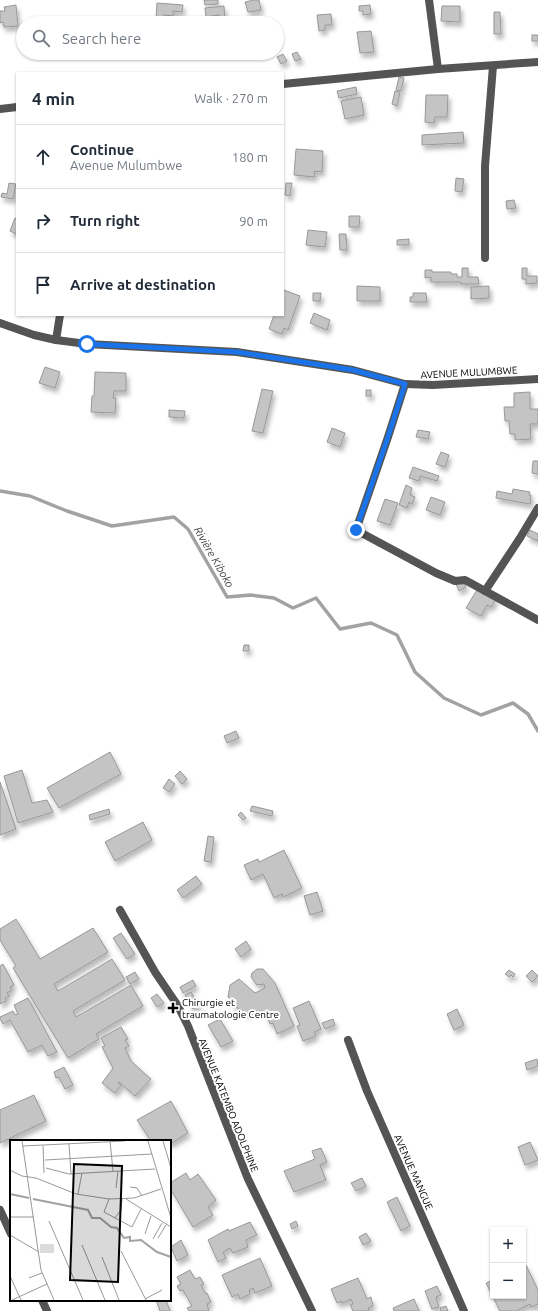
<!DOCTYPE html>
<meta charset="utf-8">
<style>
:root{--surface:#fff;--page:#f2f2f3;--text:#1f2937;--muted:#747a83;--line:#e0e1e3}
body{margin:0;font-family:Ubuntu,sans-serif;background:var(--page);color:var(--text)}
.controls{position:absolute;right:12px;bottom:12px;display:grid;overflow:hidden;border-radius:0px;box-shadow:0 1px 3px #0004}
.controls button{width:36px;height:36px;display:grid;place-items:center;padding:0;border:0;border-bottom:1px solid var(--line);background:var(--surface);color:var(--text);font:20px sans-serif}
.stop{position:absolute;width:12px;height:12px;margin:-9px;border:3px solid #1a73e8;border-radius:50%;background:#fff}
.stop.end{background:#1a73e8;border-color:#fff;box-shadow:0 1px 4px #0008}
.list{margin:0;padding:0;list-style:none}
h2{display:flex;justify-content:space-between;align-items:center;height:52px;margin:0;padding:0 16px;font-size:17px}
h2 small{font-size:13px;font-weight:400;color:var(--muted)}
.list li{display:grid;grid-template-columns:26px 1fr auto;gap:12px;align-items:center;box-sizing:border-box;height:64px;padding:0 16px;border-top:1px solid var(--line)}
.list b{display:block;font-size:15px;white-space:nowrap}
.list p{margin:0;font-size:13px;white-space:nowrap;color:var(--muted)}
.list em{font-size:13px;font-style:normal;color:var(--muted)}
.icon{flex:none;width:22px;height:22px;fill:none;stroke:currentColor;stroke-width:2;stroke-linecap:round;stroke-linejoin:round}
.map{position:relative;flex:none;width:538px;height:1311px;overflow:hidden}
.search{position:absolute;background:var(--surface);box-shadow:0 1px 3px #0004;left:16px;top:16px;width:268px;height:44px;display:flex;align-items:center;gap:10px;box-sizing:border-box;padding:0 14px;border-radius:22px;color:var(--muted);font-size:15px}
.panel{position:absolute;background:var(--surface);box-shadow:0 1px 3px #0004;left:16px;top:72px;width:268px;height:244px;border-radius:0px}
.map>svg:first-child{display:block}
</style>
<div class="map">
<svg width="538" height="1311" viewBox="0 0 538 1311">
<defs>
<filter id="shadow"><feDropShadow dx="2.5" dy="4.5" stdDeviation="2" flood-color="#0004"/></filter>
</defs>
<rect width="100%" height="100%" fill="#fff"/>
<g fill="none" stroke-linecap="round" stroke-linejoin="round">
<polyline stroke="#a2a2a2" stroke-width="3.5" points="0,491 30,496 67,511 112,526 174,517 188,529 227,597 251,595 274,598 293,608 316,598 340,629 371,623 397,635 415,672 444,698 481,715 513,703 528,714 538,731"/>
</g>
<g fill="#c4c4c4" stroke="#989898" filter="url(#shadow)">
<polygon points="204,0 218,0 218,4 205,5"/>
<polygon points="254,0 259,0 261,10 248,12 245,2"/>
<polygon points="157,3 183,5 182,12 173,11 173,16 164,15 163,19 156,19"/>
<polygon points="16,5 18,26 4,27 3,22 0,23 0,11 5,11 4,7"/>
<polygon points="370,5 371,14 363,15 363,11 359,11 359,6"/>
<polygon points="224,6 225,21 220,21 219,15 206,17 205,8"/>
<polygon points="442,6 460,6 460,22 441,21"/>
<polygon points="494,12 500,12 501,34 494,34"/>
<polygon points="331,14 332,25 325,25 325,30 319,31 317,15"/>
<rect x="192" y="18" width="6" height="5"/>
<polygon points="371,31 374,52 360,53 357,32"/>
<rect x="532" y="35" width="6" height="6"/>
<polygon points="297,52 301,59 295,61 292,54"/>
<polygon points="283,54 287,61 281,64 277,57"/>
<polygon points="399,77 404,78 401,91 396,90"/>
<polygon points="356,87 357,94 339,98 337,91"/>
<polygon points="395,91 400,92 397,106 392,104"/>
<polygon points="426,95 448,95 447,117 435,117 434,123 425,122"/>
<polygon points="361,97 364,115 345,119 341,101"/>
<polygon points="463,132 464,143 422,145 422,135"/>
<polygon points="296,149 323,151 322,172 314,171 315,177 294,175"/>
<polygon points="456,178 464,179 462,192 455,191"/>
<polygon points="9,183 16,184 13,199 1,197 2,193 7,194"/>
<polygon points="286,183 292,183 290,196 285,195"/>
<polygon points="514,200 516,208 507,209 506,201"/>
<polygon points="349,216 360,216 359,227 349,227"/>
<polygon points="15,218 17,219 17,234 10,231"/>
<polygon points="308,230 327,232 325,247 306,245"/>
<polygon points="339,234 346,234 347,250 340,250"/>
<polygon points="409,239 409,245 397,245 397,240"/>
<polygon points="462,268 468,268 468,277 478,277 479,284 461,284 461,282 431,282 431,277 425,278 425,270 432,270 432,272 451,272 451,274 457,274 457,277 462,277"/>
<polygon points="522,268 527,268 527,276 537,276 537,283 526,284 526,279 522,279"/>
<polygon points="357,286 380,287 380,301 357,301"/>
<polygon points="489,286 489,298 471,299 471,287"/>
<polygon points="284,290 300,296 288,330 284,328 282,334 269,329 274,315 283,315 283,293"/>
<polygon points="313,293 321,293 320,301 313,301"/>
<polygon points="413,293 426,293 427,302 410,302 410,297 413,297"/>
<polygon points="314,313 330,320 327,330 310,323"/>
<polygon points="45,367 60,372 55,388 39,383"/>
<polygon points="95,372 126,373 126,391 114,391 113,398 116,398 115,413 91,412 92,396 94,396"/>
<polygon points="262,389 273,391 263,433 252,431"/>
<rect x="366" y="390" width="5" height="6"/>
<polygon points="530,392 530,409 538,409 538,424 530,424 531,439 515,440 515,434 510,434 509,421 505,421 504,407 514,407 514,393"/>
<polygon points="169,410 185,411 184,418 169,417"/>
<polygon points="332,428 345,433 340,447 327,442"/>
<polygon points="418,430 430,432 428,439 416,437"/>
<polygon points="441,452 449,455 445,467 436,464"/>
<polygon points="533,461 538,461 538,474 532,473"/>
<polygon points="413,467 439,476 437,481 420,476 419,481 409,478"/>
<polygon points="406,485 412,488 410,495 415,497 412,504 409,502 407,508 399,505"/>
<polygon points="513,489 530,492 529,495 531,495 530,504 496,498 497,491 512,494"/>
<polygon points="431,497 445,502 440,515 426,510"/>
<polygon points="385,499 398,503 390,525 377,521"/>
<polygon points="530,530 538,534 538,541 527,536"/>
<polygon points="463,581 466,587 459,591 456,584"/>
<polygon points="478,588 496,599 491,607 487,605 481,616 466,608"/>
<polygon points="244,645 249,645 249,651 243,651"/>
<polygon points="236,731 239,738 227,743 224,736"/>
<polygon points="110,752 121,774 59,808 47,788"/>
<polygon points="22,770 32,803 47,800 53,812 18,823 4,776"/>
<polygon points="180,771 187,779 182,784 175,776"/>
<polygon points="169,779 175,784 169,792 163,788"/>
<polygon points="0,782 16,829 0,835"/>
<polygon points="252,806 273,811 272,816 250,811"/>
<polygon points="109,809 110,814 90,820 89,815"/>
<polygon points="241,812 246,818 243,820 238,815"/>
<polygon points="143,822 152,840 115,861 105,842"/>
<polygon points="208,836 214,837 211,862 204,861"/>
<polygon points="284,850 302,888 283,897 282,894 274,898 263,874 251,880 244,865 258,859 259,862"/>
<polygon points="196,876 202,884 183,898 177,890"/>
<polygon points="317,892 323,911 310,915 304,896"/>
<polygon points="16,919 40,959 93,928 108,952 54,984 58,991 112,959 125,980 73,1011 76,1017 131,985 143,1006 96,1034 99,1039 68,1058 13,968 16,966 0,940 0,929"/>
<polygon points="121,933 135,954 127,959 113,938"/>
<polygon points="246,941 251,949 241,957 235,949"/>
<polygon points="3,964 14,985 10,987 12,990 7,993 9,996 5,998 6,1001 0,1004 0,966"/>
<polygon points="257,969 263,969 275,983 294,1026 277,1034 273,1023 270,1024 266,1013 261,1011 258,1013 256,1010 246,1014 231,1003 234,1001 228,997 230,985 239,979 255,993 265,988 264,984 257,985 251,977 252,973"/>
<polygon points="509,970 515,974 513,977 511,975 509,977 505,974"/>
<polygon points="532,970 538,976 532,982 526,976"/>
<polygon points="135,972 139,979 130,984 126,977"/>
<polygon points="193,980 196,986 183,993 180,987"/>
<polygon points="191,992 199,1006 193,1009 185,995"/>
<polygon points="157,994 164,1003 157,1007 151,998"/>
<polygon points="28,998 57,1052 48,1056 42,1045 28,1052 10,1020 3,1024 0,1019 0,1017 13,1011 15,1015 18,1014 14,1005"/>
<polygon points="309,1001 321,1029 314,1032 316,1036 303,1041 297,1026 300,1025 293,1008"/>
<polygon points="457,1009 464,1025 454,1030 447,1014"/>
<polygon points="220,1019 233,1041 221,1047 208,1025"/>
<polygon points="333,1019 335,1025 325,1029 322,1023"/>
<polygon points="121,1027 128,1039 125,1040 129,1046 125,1048 131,1061 151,1079 135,1096 119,1082 118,1083 121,1085 115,1093 102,1083 113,1068 102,1047 105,1046 101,1038"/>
<polygon points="537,1059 538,1066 527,1070 525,1063"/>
<polygon points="64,1067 73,1085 65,1089 59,1077 56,1078 54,1072"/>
<polygon points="34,1095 46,1121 0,1143 0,1110"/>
<polygon points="171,1101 188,1133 170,1144 170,1141 151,1141 137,1120"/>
<polygon points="530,1142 538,1160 525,1165 518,1147"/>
<polygon points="321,1148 327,1162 320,1165 326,1180 294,1192 284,1171 315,1159 312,1151"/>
<polygon points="186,1173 190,1180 198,1174 216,1200 208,1207 213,1215 193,1227 170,1188 170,1183"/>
<polygon points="362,1178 366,1186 356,1191 351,1183"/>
<polygon points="397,1197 410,1226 401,1231 387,1202"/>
<polygon points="296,1221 298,1226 292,1229 290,1224"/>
<polygon points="250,1222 257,1235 246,1240 248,1247 233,1253 230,1248 223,1252 226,1258 218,1262 208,1240 228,1229 229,1231"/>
<polygon points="366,1233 371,1241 363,1245 359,1237"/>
<polygon points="181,1240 188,1255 177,1261 171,1247"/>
<polygon points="260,1258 272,1286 255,1293 253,1288 249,1290 250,1294 240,1299 238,1294 232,1297 222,1275"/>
<polygon points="526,1265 538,1290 538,1304 531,1307 530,1304 516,1311 500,1311 486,1283 493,1280 493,1296 523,1296 523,1266"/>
<polygon points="190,1270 195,1279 200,1277 204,1284 201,1285 205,1293 207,1293 211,1302 207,1304 209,1311 189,1311 187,1308 192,1306 183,1290 180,1291 177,1286 181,1284 177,1277"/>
<polygon points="358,1278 367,1299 371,1297 373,1306 368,1308 369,1311 353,1311 350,1305 353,1304 351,1299 342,1303 341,1301 337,1303 331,1289"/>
<polygon points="437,1286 441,1295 436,1297 439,1307 432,1309 425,1291"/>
<polygon points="414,1299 419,1311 394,1311 393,1308"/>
<polygon points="156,1300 166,1300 170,1311 160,1311"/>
<polygon points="446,1306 448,1311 441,1311 440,1308"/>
</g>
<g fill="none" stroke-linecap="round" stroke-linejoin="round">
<g stroke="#545454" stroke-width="8">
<polyline points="429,0 438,69"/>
<polyline points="283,84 438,69 538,62"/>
<polyline points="0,109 17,107"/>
<polyline points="485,258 485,166 493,66"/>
<polyline points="0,323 34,335 56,340 87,344 237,352 353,370 405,384 433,385 538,379"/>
<polyline points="56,340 60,315"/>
<polyline points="405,384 388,437 356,530 436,573 455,581 465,580 538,620"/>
<polyline points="485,591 520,538 538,508"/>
<polyline points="120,910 155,972 178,1006 188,1026 248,1179 312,1311"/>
<polyline points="348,1040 367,1091 464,1311"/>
<polyline points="0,1210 11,1234"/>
<polyline points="42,1300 47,1311"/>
</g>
</g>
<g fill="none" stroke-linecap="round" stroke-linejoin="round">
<polyline stroke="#1a73e8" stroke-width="5" points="87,344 237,352 353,370 405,384 388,437 356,530"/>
</g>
<path fill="#000" stroke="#fff" stroke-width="1.5" d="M171 1002h4v4h4v4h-4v4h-4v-4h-4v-4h4z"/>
<g text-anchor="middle" stroke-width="4" stroke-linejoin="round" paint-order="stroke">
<g font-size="10" fill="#000" stroke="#fff">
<text transform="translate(469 372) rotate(-3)" y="4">AVENUE MULUMBWE</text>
<text transform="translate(229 1105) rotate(68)" y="4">AVENUE KATEMBO ADOLPHINE</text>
<text transform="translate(414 1172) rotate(66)" y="4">AVENUE MANGUE</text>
</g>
<g font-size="10" fill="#000" stroke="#fff" text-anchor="start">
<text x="182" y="1006">Chirurgie et<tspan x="182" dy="12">traumatologie Centre</tspan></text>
</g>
<g font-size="11" font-style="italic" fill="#434343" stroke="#fff">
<text transform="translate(214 557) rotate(60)" y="4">Rivière Kiboko</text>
</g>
</g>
<g transform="translate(10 1140)">
<rect width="161" height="161" fill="#fff"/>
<path d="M 30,104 L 44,104 L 44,113 L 30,113 Z" fill="#dbdbdb"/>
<path fill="none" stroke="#a2a2a2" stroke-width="2" d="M 0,54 L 19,58M 23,59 L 78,70 L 82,78 L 90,78 L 101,87 L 107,88 L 114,98 L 120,97 L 120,101 L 131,100 L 147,112 L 161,117"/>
<path fill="none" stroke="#999" stroke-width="1" d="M 12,1 L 31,130 L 44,160M 100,1 L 103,31M 138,1 L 161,78M 153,1 L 161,28M 59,4 L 61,34M 13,6 L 115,1M 33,6 L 34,33M 35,20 L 142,14M 36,28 L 59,34 L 145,29M 0,30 L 12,36 L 26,38 L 66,54 L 99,59 L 124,58 L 151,49M 120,47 L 127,48 L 132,56M 106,48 L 108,31M 68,54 L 72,33M 99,59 L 94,72 L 122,87 L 131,69M 116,59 L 161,87M 0,77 L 24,77M 105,78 L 111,70 L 112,59M 39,81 L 73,160M 135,94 L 141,76M 0,95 L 29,112M 148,98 L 156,85M 143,99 L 152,83M 72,105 L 95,160M 111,111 L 136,160M 92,117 L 109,160M 0,136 L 11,160M 19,138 L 32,133M 135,159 L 152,150M 2,160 L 37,144"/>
<path fill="#000" fill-opacity="0.15" stroke="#000" stroke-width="2" d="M 64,24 L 112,26 L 108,142 L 60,140 Z"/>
<rect width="161" height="161" fill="none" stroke="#000" stroke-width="2"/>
</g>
</svg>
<div class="controls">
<button>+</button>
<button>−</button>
</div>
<div class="stop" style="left:87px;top:344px"></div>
<div class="stop end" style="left:356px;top:530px"></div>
<div class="search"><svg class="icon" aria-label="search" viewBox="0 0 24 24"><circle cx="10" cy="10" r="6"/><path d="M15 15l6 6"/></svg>Search here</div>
<section class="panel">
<h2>4 min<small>Walk · 270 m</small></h2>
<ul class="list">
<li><svg class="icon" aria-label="ahead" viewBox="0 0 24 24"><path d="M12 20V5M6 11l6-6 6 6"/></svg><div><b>Continue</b><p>Avenue Mulumbwe</p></div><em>180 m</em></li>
<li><svg class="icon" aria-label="right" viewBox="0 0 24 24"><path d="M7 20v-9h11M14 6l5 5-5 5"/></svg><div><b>Turn right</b></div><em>90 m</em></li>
<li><svg class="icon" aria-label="arrive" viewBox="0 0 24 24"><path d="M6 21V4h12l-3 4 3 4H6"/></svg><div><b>Arrive at destination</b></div></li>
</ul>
</section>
</div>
